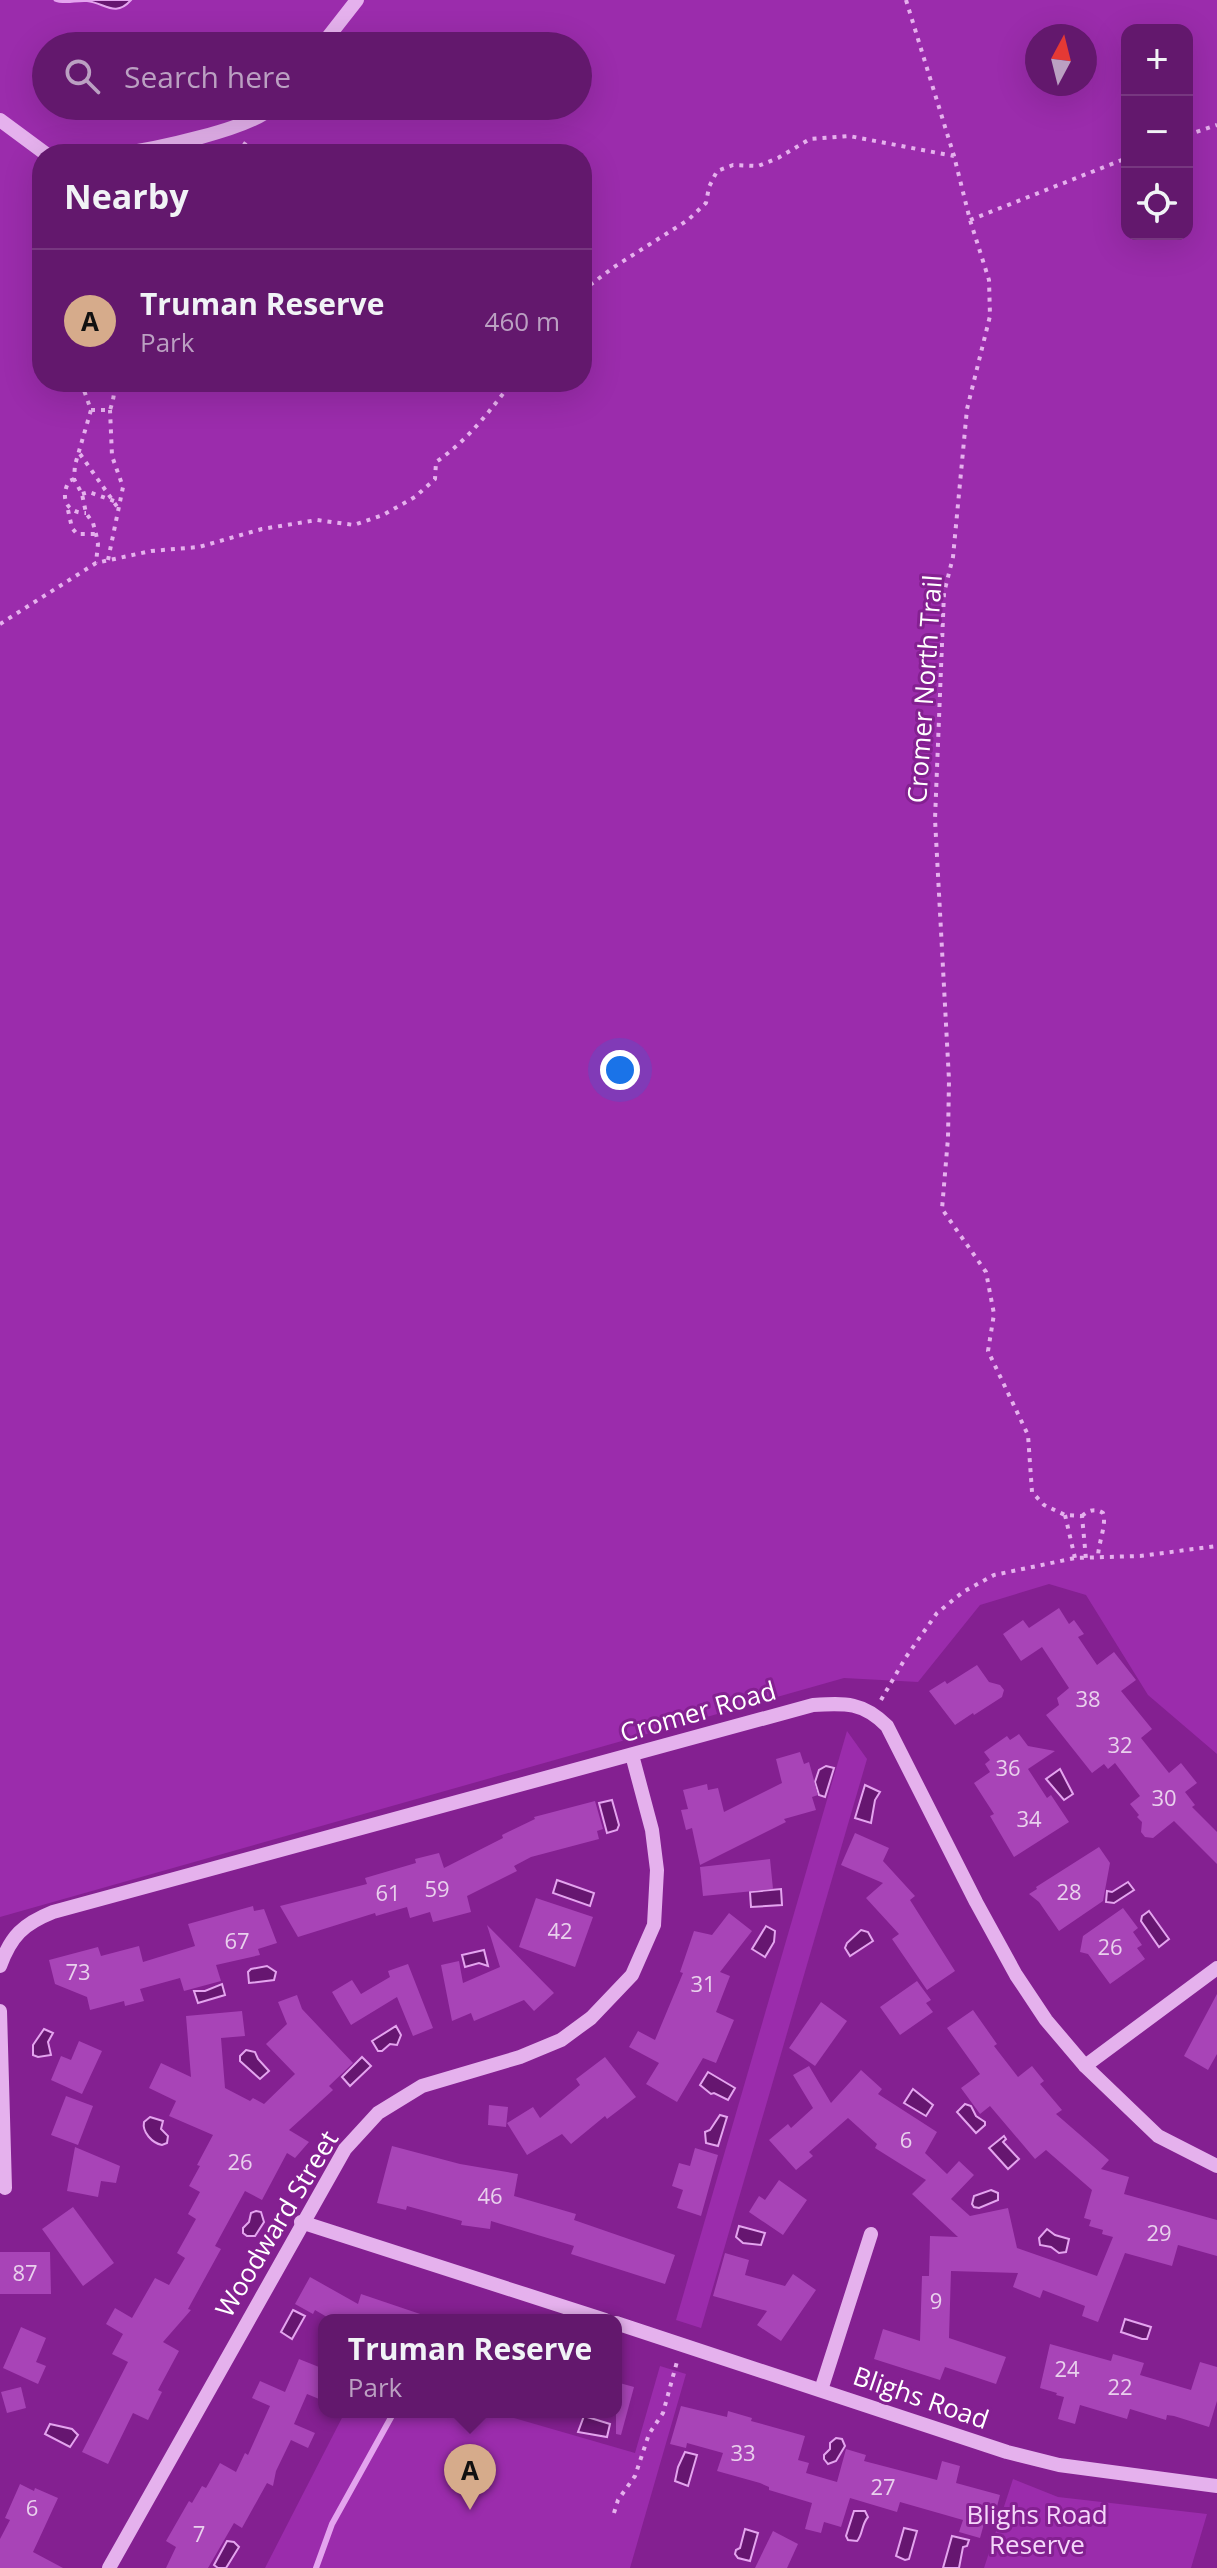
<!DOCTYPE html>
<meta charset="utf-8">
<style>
:root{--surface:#63186d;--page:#692172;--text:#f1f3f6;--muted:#bba0c2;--line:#773780;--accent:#d6ab8b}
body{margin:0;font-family:"Open Sans",sans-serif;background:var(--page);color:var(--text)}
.controls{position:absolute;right:24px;top:24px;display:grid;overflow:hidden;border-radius:16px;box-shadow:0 8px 32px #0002}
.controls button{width:72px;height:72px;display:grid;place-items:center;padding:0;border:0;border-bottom:2px solid var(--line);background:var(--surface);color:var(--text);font:40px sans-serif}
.compass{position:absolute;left:1025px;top:24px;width:72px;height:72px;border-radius:50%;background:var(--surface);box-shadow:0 8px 32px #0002;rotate:7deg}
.you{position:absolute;left:620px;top:1070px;width:28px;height:28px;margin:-20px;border:6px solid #fff;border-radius:50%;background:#1a73e8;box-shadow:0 0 0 12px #1a73e833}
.badge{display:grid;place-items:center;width:52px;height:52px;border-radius:50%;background:var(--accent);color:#111;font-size:26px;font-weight:700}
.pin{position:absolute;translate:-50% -66px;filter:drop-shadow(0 2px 4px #0008)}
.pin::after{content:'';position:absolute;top:42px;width:28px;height:24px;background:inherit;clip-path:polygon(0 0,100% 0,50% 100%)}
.popup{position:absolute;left:318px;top:2314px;width:304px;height:104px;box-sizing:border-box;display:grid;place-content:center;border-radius:16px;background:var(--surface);filter:drop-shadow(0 2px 6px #0005);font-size:26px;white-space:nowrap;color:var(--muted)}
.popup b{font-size:30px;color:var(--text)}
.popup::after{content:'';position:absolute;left:50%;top:100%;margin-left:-16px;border:16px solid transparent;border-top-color:var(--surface)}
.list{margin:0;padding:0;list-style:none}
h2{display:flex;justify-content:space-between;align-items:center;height:104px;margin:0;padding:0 32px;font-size:34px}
h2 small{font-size:26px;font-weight:400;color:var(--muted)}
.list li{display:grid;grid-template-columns:52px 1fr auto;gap:24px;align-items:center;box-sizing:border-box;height:144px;padding:0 32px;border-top:2px solid var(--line)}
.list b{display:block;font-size:30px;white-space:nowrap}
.list p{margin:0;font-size:26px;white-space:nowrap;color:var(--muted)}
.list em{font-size:26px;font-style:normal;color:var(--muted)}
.icon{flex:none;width:44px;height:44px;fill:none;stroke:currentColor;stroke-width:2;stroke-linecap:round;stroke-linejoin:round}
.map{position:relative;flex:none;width:1217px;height:2568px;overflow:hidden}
.search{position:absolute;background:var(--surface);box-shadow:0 8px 32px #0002;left:32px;top:32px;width:560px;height:88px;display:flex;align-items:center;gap:20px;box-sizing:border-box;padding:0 28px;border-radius:44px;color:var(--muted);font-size:30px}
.panel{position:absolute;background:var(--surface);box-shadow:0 8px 32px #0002;left:32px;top:144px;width:560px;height:248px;border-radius:32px}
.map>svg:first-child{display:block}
</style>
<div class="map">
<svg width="1217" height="2568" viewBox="0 0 1217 2568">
<rect width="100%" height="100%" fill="#842091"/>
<g fill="#9b2cac" fill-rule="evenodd">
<path d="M 0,0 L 1217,0 L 1217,1754 L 1148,1695 L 1086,1595 L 1049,1584 L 980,1605 L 918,1682 L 844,1678 L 0,1917 ZM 1127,30 L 1187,30 L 1187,234 L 1127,234 ZM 1037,36 L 1085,36 L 1085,84 L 1037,84 ZM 46,46 L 578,46 L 578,106 L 46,106 ZM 42,154 L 582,154 L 582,382 L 42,382 Z"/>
<polygon points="847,1731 867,1759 701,2328 676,2320"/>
<polygon points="660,2366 686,2374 630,2568 265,2568 345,2412 493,2412 635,2453"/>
<polygon points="1013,2479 1058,2497 1207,2514 1191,2568 984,2568"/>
</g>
<g fill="#661670" stroke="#e4a4ef" stroke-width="2">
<path d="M 54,0 L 131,0 C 115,18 105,3 87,1 C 75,0 65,5 54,0 Z"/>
<polygon points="826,1766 834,1768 825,1797 819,1795 815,1782 819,1770"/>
<polygon points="1060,1769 1073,1794 1064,1800 1046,1779"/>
<polygon points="865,1785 880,1792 875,1800 871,1823 855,1818"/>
<polygon points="612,1800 619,1825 617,1830 607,1833 599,1803"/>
<polygon points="557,1880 594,1893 590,1906 553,1893"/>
<polygon points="1128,1882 1134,1890 1114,1903 1106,1902 1107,1891 1112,1892"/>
<polygon points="781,1889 782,1905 751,1907 750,1892"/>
<polygon points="1149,1911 1169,1939 1159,1947 1141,1921 1142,1916"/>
<polygon points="766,1926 775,1931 774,1942 765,1957 752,1949"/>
<polygon points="861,1930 868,1932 873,1941 850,1956 845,1948 847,1943"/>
<polygon points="484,1950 488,1966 479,1963 465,1967 462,1955"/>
<polygon points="267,1966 276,1972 274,1980 249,1983 248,1972 251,1969"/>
<polygon points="222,1984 225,1995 198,2003 194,1991 205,1991"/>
<polygon points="396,2026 401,2035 397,2045 390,2044 382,2051 378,2051 372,2041"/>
<polygon points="44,2029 53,2033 48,2042 51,2055 38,2057 33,2055 33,2045"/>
<polygon points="246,2050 255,2052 258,2059 269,2071 260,2079 240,2061 240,2056"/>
<polygon points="362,2057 371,2066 350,2086 342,2077"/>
<polygon points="708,2072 735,2088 728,2100 714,2093 711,2094 700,2085"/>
<polygon points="913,2089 933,2105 926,2116 904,2103"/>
<polygon points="965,2104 971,2106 976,2116 985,2122 985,2125 976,2133 957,2112"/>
<polygon points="720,2115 727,2117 718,2146 706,2143 705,2132 710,2130"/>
<path d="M 150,2117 L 163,2121 L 161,2129 L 168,2136 L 167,2143 L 162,2145 C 152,2143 142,2132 144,2122 Z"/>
<polygon points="1004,2136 1006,2139 1003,2142 1019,2159 1008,2169 989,2148"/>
<polygon points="991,2190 998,2193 998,2200 979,2208 974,2207 972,2204 974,2196"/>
<polygon points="256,2211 261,2212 264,2222 255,2236 247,2236 243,2233 243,2228 249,2222 251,2213"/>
<polygon points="739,2226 765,2233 761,2245 743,2243 736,2237"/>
<polygon points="1047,2229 1055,2235 1069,2239 1066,2252 1059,2253 1051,2247 1040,2245 1039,2238"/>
<polygon points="293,2310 305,2316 292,2339 281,2332"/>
<polygon points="1125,2319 1151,2327 1147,2339 1142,2339 1121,2332"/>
<polygon points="584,2416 610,2424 607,2437 578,2432"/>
<polygon points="50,2424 72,2429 78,2435 70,2447 45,2434"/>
<polygon points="836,2438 842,2439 845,2446 836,2461 828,2464 824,2459 824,2455 830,2449 830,2443"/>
<polygon points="685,2452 697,2455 688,2486 675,2481 678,2467"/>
<path d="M 854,2511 L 865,2511 L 868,2517 C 861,2525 863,2535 857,2541 L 848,2540 L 846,2536 Z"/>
<polygon points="904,2528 917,2531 909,2559 905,2560 896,2556"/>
<polygon points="745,2529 758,2533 750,2561 738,2558 735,2554 736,2550 740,2548"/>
<polygon points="952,2536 969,2540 967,2546 963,2547 959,2568 943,2568"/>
<polygon points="227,2541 234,2542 239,2547 226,2568 218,2568 214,2565"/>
</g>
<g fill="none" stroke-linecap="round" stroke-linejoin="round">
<polyline stroke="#e4a4ef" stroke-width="6" points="316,2568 332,2524 394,2412"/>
</g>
<g fill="#a844b7">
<polygon points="1059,1608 1069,1624 1074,1620 1084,1634 1078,1637 1097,1665 1114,1652 1136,1680 1121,1691 1152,1729 1141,1738 1169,1773 1181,1763 1197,1783 1185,1792 1195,1805 1192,1807 1217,1832 1217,1864 1174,1821 1153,1838 1145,1837 1141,1832 1142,1822 1137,1817 1139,1815 1130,1804 1140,1796 1115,1763 1108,1769 1104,1764 1092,1773 1046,1715 1059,1705 1057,1698 1069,1688 1042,1647 1021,1661 1003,1634 1023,1620 1029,1628"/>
<polygon points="977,1665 989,1682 1000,1685 1004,1690 1002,1697 974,1715 973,1713 955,1725 929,1691 945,1681 947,1684"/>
<polygon points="1019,1734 1028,1746 1055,1751 1028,1769 1047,1798 1051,1795 1069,1822 1014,1857 990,1816 994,1814 974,1783 990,1772 985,1764 990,1760 984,1752 1007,1736 1010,1740"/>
<polygon points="800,1752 804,1764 809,1762 818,1795 812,1797 816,1810 784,1819 786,1822 700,1865 692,1828 686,1830 681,1810 688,1809 683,1790 707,1784 708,1790 718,1788 724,1812 782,1783 776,1759"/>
<polygon points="595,1801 603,1829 597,1831 599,1839 531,1857 514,1866 517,1871 467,1896 471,1912 433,1922 430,1912 410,1918 407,1907 376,1916 375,1913 298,1937 280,1906 367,1884 365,1878 416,1863 415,1859 439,1853 444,1868 503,1838 502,1835 535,1819 534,1817"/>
<polygon points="855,1833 889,1848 883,1861 915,1896 910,1900 955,1971 927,1990 892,1939 899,1934 866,1898 883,1883 841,1865"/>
<polygon points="1099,1847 1110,1863 1103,1901 1059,1931 1039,1902 1029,1894 1037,1889 1036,1887"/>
<polygon points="770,1859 773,1889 703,1896 700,1867"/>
<polygon points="536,1898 593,1917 575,1967 519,1947"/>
<polygon points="253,1906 254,1911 264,1909 277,1943 258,1949 260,1955 216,1965 221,1981 184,1991 180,1978 140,1989 144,2001 125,2006 124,2001 90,2010 87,1997 55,1984 49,1960 98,1947 101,1956 139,1946 143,1962 195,1946 188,1924"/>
<polygon points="1123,1908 1138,1928 1133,1932 1142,1945 1137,1948 1145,1959 1110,1984 1088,1954 1080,1952 1083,1936"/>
<polygon points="729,1913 752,1931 720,1972 730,1976 716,2012 734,2020 716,2063 703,2058 677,2102 646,2084 659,2063 629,2047 638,2031 655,2040 683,1973 680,1972 694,1931 712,1935"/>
<polygon points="487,1925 554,1993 534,2011 524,2000 474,2021 471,2013 452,2021 441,1965 459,1961 463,1983 500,1967"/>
<polygon points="408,1964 433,2028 413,2036 397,1997 351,2025 332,1992 352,1980 361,1994 390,1977 388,1971"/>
<polygon points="917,1981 931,2000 926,2003 933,2012 900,2035 880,2007"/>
<polygon points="1217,1994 1217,2054 1208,2070 1184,2056"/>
<polygon points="297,1995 302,2009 353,2063 329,2086 333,2090 289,2130 309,2142 295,2158 287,2153 262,2200 245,2191 215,2246 221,2249 188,2309 191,2310 163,2342 179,2351 158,2390 162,2392 148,2420 133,2413 108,2464 82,2452 128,2362 112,2354 123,2334 106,2324 115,2308 132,2318 155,2278 169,2285 185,2258 177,2253 196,2219 188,2214 200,2192 189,2186 200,2166 197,2165 213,2135 169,2116 176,2101 149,2088 161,2063 191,2077 186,2016 242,2011 245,2036 221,2038 225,2088 250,2101 253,2098 264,2104 295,2074 266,2044 287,2024 278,2002"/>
<polygon points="821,2002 847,2021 815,2066 789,2048"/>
<polygon points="973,2010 997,2044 994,2046 1018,2077 1032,2066 1044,2081 1040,2084 1062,2110 1056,2114 1109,2160 1101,2169 1129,2177 1124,2194 1217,2220 1217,2256 1178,2245 1172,2266 1125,2253 1098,2322 1082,2316 1085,2306 1043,2290 1040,2298 1013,2287 1018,2273 951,2271 949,2338 1006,2357 996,2384 945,2367 940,2380 874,2359 883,2329 920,2341 922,2276 929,2276 930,2236 958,2237 912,2194 926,2180 875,2148 877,2144 848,2118 809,2152 813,2156 796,2170 769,2140 788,2124 791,2128 813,2108 793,2075 809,2066 831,2103 861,2070 882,2089 878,2094 937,2132 925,2153 947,2174 959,2161 974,2175 951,2199 970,2216 1008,2208 1017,2248 1097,2276 1113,2237 1102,2234 1103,2230 1089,2226 1091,2220 1084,2218 1092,2190 1046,2150 1035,2159 990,2106 980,2114 961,2088 980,2074 947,2028"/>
<polygon points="79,2041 102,2051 82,2094 51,2080 61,2056 71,2060"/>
<polygon points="605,2057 636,2097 607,2119 605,2116 571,2144 562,2134 527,2155 507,2123 533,2107 540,2118 580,2085 576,2079"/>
<polygon points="66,2096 93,2106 78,2145 51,2135"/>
<polygon points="489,2105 508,2107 506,2127 488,2125"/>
<polygon points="392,2146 460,2164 518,2174 514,2196 576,2214 574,2220 675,2255 665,2284 571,2254 574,2246 491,2221 490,2229 461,2225 462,2221 407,2206 406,2210 377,2203"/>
<polygon points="75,2147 120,2166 116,2183 101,2181 98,2197 67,2191"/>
<polygon points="695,2148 718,2155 701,2216 677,2208 683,2190 672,2186 679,2163 690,2166"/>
<polygon points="779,2180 807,2200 783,2235 749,2212 759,2196 765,2200"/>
<polygon points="73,2207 114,2263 83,2286 42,2229"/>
<polygon points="0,2252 50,2252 51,2294 0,2294"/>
<polygon points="725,2253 749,2260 745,2275 785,2286 793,2274 816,2290 781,2341 757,2325 767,2311 713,2296"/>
<polygon points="310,2277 358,2304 361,2294 429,2317 428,2320 332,2320 315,2310 313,2314 295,2304"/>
<polygon points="21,2327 46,2338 36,2362 46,2366 38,2384 3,2368"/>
<polygon points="1050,2344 1111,2361 1113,2354 1144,2363 1140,2375 1191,2390 1200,2362 1217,2367 1217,2401 1209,2427 1174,2416 1167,2415 1166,2420 1130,2409 1127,2419 1080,2405 1075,2424 1058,2419 1064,2397 1056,2395 1057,2393 1040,2388"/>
<polygon points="299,2359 324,2369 324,2401 307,2394 294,2424 315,2433 308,2448 291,2440 276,2471 273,2486 267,2483 242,2528 234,2523 208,2568 166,2568 176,2547 166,2541 189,2501 192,2503 202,2486 206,2488 220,2463 236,2472 245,2453 248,2455 270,2406 252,2398 260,2381 285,2392"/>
<polygon points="616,2382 634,2387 621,2435 616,2434"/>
<polygon points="21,2387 26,2408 7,2413 1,2392"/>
<polygon points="681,2406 727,2417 728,2411 752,2418 751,2421 805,2436 798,2460 809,2463 806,2473 837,2482 846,2449 866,2455 864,2461 937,2480 942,2461 960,2466 956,2483 1000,2495 993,2522 985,2520 980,2538 959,2532 963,2520 900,2502 897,2512 850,2498 841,2527 824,2522 821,2533 805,2529 812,2503 769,2490 769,2487 760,2483 717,2471 723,2453 687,2443 686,2448 670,2444"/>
<polygon points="20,2484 34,2491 35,2488 58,2498 33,2552 63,2568 0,2568 0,2539 10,2520 5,2518"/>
<polygon points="773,2531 798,2544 787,2568 755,2568"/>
</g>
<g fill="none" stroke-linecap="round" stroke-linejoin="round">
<g stroke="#e5b1ed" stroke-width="4" stroke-dasharray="4 6" stroke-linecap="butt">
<polyline points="906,0 954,156"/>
<polyline points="1187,135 1217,125"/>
<polyline points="238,154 248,139"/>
<polyline points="970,220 1127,158"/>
<polyline points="582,291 614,267 688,220 706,203 709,187 717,171 733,165 758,166 778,158 810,139 849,136 954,156 970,220 989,280 990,316 967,409 953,557 944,593 935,819 949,1080 948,1138 942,1209 986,1272 994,1314 988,1351 1028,1435 1032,1492 1044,1505 1065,1515 1082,1516 1086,1559"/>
<polyline points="81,382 91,410 75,465 74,479 82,494 86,513 93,523 96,534 98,544 96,563"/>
<path d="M 91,410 L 110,410 C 113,401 116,391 112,382"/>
<polyline points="80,454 118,508"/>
<path d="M 74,479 L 69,481 C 60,498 66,513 86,513"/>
<polyline points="82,494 89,492 114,501"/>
<polyline points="68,510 72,528 77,534 96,534"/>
<polyline points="108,560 123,487 112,456 110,410"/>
<path d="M 0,624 L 96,563 L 151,551 L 199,547 L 262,529 L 317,520 L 354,525 L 383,515 L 415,497 L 435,479 L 436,462 C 467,441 490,411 512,382"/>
<polyline points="1065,1515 1075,1558"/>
<path d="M 1082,1516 C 1089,1510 1095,1508 1103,1513 C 1107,1525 1098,1543 1098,1558"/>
<polyline points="881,1700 906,1657 937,1613 963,1592 994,1575 1075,1558 1140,1556 1217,1546"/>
<polyline points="614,2513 618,2500 635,2476 649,2434 663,2413 678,2358"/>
</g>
<g stroke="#e5b1ed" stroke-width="14">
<polyline points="321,46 357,0"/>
<polyline points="0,120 46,154"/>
<path d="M 118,154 C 150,150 254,129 273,106"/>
<path d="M 0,1966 C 11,1936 23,1924 53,1912 L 813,1705 C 846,1703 863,1702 887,1726 L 976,1902 L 1016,1975 L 1046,2020 L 1085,2066 L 1158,2136 L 1217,2166"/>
<polyline points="0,2011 5,2188"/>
<polyline points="1085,2066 1217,1968"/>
<polyline points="301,2222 605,2320"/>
<polyline points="616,2323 1007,2452 1059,2465 1217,2486"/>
<polyline points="821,2390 871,2234"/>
<polyline points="109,2568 345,2149 378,2113 422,2086 520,2057 561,2040 591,2018 632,1975 654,1925 657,1870 652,1830 632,1755"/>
</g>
</g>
<g text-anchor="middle" stroke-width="6" stroke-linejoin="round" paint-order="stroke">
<g font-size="22" fill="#e9d0ed">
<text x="1088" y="1707">38</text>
<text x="1120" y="1753">32</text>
<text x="1008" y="1776">36</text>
<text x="1164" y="1806">30</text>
<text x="1029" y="1827">34</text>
<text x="437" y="1897">59</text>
<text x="1069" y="1900">28</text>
<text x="388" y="1901">61</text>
<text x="560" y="1939">42</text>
<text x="237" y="1949">67</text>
<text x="1110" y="1955">26</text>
<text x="78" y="1980">73</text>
<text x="703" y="1992">31</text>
<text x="906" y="2148">6</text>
<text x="240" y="2170">26</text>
<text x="490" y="2204">46</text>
<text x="1159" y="2241">29</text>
<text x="25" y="2281">87</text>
<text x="936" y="2309">9</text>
<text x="1067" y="2377">24</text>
<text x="1120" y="2395">22</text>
<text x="743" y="2461">33</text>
<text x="883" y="2495">27</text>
<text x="32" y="2516">6</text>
<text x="199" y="2542">7</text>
</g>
<g font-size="26" fill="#fff" stroke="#842091">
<text transform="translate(925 689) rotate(-86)" y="9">Cromer North Trail</text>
<text transform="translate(698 1712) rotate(-16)" y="9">Cromer Road</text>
<text transform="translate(277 2224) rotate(-59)" y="9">Woodward Street</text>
<text transform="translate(921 2398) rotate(19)" y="9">Blighs Road</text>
</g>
<g font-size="26" fill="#f5d6fa" stroke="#842091">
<text x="1037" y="2524">Blighs Road<tspan x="1037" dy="30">Reserve</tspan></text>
</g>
</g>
</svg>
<div class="controls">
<button>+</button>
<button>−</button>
<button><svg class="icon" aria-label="locate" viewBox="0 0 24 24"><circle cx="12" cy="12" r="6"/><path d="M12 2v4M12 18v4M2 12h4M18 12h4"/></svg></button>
</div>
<svg class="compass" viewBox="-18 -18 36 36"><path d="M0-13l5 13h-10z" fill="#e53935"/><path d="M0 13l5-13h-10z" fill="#bba0c2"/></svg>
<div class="you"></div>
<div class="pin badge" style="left:470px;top:2510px">A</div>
<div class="popup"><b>Truman Reserve</b>Park</div>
<div class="search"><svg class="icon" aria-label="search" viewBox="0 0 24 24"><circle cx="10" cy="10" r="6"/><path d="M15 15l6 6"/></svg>Search here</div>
<section class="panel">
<h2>Nearby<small></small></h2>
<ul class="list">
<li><span class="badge">A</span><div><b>Truman Reserve</b><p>Park</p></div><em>460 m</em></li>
</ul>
</section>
</div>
